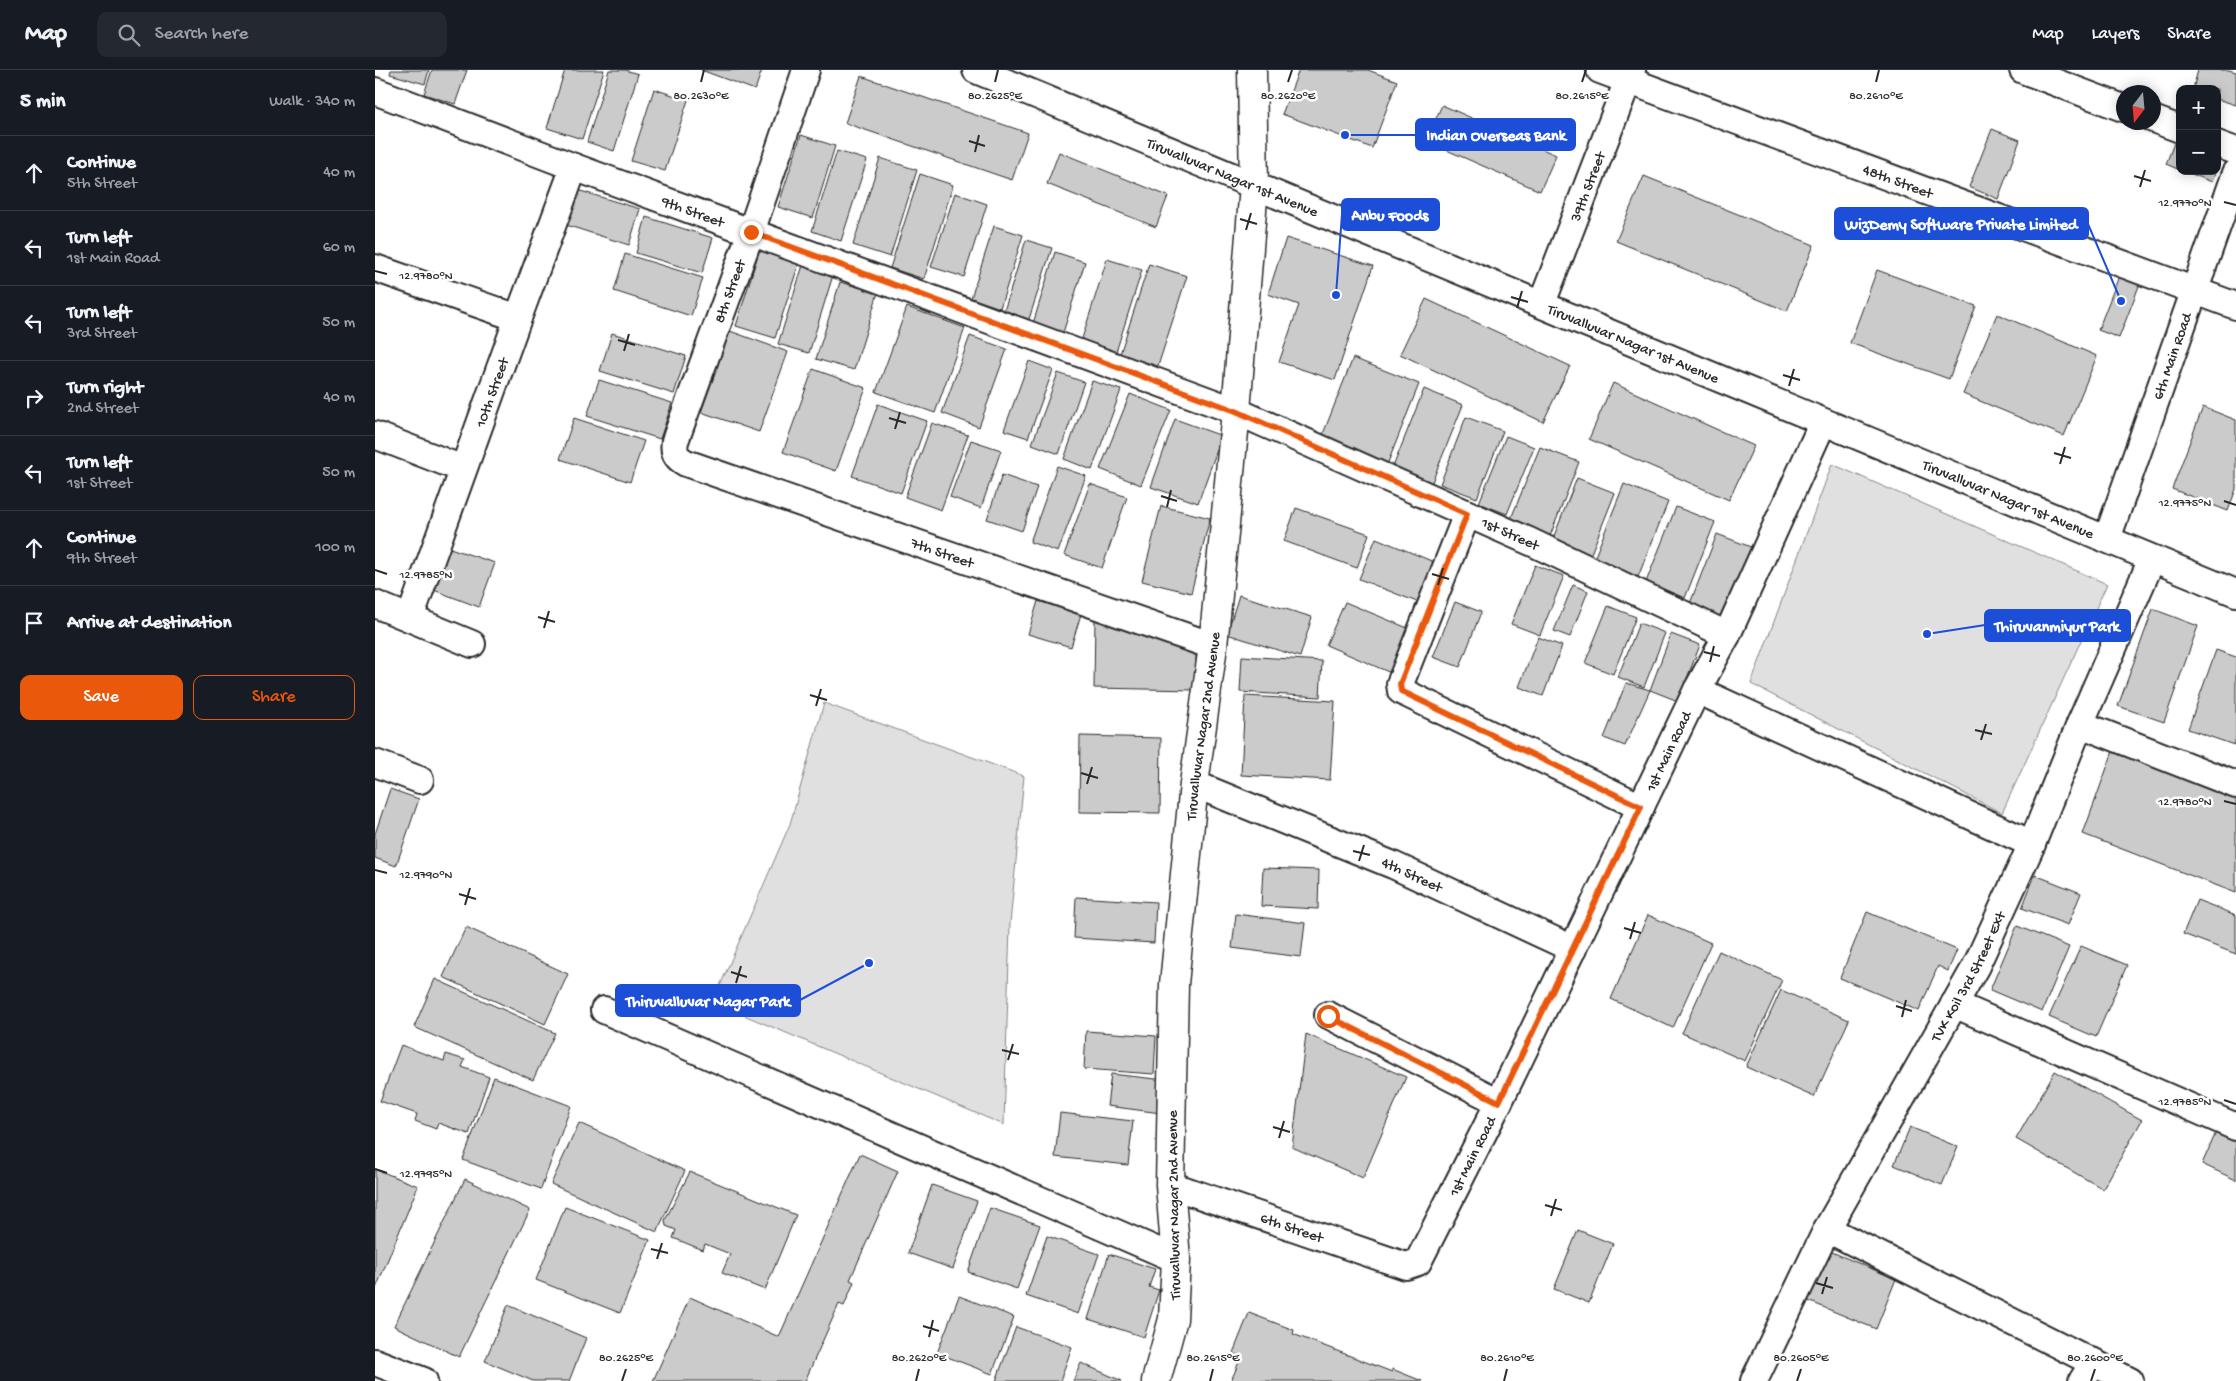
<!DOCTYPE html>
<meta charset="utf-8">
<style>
:root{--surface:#171b24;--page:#242831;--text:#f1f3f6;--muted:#9ea1a6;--line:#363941;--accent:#ea580c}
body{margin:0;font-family:"Gochi Hand",sans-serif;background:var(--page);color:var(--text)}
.controls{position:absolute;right:15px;top:15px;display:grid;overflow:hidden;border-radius:10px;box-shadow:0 2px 12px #0003}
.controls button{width:45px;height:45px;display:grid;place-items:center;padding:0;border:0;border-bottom:1px solid var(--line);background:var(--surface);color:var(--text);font:25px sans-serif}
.compass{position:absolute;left:1741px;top:15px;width:45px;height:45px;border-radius:50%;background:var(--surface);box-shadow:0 2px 12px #0003;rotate:196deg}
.stop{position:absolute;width:15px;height:15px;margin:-11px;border:4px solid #ea580c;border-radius:50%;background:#fff}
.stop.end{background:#ea580c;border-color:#fff;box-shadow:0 1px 5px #0008}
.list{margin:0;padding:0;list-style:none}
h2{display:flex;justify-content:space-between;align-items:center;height:65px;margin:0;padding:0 20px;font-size:21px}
h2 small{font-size:16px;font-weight:400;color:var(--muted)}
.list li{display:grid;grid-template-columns:32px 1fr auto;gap:15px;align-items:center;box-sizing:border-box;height:75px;padding:0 20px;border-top:1px solid var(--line)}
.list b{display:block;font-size:19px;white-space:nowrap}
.list p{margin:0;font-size:16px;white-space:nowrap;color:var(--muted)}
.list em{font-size:16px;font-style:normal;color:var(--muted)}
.actions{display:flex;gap:10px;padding:15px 20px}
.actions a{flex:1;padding:11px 0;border:1px solid var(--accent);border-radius:10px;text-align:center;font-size:18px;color:var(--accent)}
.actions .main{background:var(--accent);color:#fff}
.icon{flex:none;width:28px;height:28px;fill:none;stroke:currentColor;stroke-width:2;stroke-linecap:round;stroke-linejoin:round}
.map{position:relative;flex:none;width:1861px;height:1311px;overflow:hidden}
header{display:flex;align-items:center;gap:30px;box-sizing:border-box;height:70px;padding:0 25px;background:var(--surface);border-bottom:1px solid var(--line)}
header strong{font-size:24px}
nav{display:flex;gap:28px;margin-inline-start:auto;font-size:18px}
.search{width:350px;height:45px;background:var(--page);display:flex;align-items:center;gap:12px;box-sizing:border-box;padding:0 18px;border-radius:10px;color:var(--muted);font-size:19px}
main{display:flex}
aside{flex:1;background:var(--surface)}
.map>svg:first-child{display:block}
</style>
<header>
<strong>Map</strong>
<div class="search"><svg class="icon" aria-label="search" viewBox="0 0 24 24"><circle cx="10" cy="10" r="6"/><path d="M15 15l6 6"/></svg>Search here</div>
<nav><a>Map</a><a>Layers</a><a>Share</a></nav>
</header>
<main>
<aside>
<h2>5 min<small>Walk · 340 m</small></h2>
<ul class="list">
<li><svg class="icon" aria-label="ahead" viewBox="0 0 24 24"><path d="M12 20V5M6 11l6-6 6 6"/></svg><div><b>Continue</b><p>5th Street</p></div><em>40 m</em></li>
<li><svg class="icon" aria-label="left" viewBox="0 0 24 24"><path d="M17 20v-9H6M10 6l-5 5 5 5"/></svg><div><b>Turn left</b><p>1st Main Road</p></div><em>60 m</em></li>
<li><svg class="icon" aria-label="left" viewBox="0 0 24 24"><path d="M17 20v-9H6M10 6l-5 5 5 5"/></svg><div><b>Turn left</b><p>3rd Street</p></div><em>50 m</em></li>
<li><svg class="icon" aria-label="right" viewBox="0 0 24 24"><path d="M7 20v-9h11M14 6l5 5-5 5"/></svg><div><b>Turn right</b><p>2nd Street</p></div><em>40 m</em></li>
<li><svg class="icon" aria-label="left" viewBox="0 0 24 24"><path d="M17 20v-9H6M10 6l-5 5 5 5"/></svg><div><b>Turn left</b><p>1st Street</p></div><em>50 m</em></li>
<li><svg class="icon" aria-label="ahead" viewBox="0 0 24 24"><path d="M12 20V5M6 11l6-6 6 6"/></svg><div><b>Continue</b><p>9th Street</p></div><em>100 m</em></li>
<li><svg class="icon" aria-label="arrive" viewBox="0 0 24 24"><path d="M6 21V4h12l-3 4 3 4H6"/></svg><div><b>Arrive at destination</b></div></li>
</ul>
<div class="actions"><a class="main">Save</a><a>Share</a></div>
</aside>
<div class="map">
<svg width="1861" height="1311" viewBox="0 0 1861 1311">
<rect width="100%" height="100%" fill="#fff"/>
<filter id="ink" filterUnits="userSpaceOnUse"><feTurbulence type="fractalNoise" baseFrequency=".02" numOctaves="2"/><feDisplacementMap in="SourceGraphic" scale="10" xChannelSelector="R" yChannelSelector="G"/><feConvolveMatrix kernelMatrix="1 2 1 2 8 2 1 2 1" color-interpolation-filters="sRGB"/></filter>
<g filter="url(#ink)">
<g fill="#e0e0e0" stroke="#868686">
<polygon points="1457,394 1732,514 1627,743 1376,614"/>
<polygon points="449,633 649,706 635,854 629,1055 338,932 415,754"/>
</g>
<g fill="#cbcbcb" stroke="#2b2b2b">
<polygon points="16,0 54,0 50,14 15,4"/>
<polygon points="57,0 92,0 80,34 49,24"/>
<polygon points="190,0 229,0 207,69 172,58"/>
<polygon points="234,0 250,0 263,4 239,81 212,72"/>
<polygon points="326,0 387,0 380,20"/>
<polygon points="924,0 993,0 1022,11 997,78 907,44"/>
<polygon points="1823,0 1854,0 1861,2 1861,35 1842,29 1842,19 1818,19"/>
<polygon points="486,6 653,63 637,110 470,53"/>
<polygon points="279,19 313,30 290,101 256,91"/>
<polygon points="1067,35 1181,85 1165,121 1051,71"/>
<polygon points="1617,59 1645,70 1623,129 1594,117"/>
<polygon points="426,65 460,76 438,148 403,137"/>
<polygon points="1801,68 1805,70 1805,100 1791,94"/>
<polygon points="462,81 492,90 466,171 437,161"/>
<polygon points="684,82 793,126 781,157 672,114"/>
<polygon points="505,88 542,100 515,187 478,175"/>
<polygon points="1809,101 1841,101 1837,112"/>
<polygon points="545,104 578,115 549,209 515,198"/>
<polygon points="1269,106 1439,175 1412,241 1241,171"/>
<polygon points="199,119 265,139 254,175 188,154"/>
<polygon points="580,123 612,134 589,207 556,197"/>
<polygon points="271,147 338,168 327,203 261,183"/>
<polygon points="619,156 648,165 625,238 596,228"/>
<polygon points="911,168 998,196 960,310 904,292 924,235 893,224"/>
<polygon points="651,170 677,178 654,249 629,241"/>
<polygon points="385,178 425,190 400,268 361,256"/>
<polygon points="680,182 710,192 687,266 657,257"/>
<polygon points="250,184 328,208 316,246 239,221"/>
<polygon points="732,189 767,200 740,285 705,275"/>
<polygon points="429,192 459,202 434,283 403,274"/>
<polygon points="774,194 812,206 783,296 745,284"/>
<polygon points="1748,196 1769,203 1744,268 1723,260"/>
<polygon points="1502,200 1601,236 1574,309 1475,273"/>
<polygon points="465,212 503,223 479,300 441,289"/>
<polygon points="1051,229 1195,296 1168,352 1025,284"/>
<polygon points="532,237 590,258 560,343 501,322"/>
<polygon points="1622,244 1722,286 1689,366 1588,324"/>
<polygon points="355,261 413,282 384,362 326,342"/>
<polygon points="237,263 311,286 299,324 225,301"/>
<polygon points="595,266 632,279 604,357 567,343"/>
<polygon points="978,288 1044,314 1012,395 946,369"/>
<polygon points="654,291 678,300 653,368 629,360"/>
<polygon points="438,299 491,318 461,401 408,382"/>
<polygon points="683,303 709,312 684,384 657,374"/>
<polygon points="224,310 297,333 285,369 212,346"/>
<polygon points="717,311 746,320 717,400 689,389"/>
<polygon points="1238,313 1379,376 1354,430 1214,369"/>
<polygon points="1049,319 1088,335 1055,417 1016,402"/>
<polygon points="755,324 796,340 766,415 725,399"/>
<polygon points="503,334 552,351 526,423 477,406"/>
<polygon points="1828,337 1861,350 1861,419 1853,441 1797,419"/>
<polygon points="1091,347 1128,361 1102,428 1065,414"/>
<polygon points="199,348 269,371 255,412 185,389"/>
<polygon points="800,349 847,366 823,433 776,417"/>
<polygon points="557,353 593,365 566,440 530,427"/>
<polygon points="1131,366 1159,377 1132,444 1104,433"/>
<polygon points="596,370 626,380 606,438 575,427"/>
<polygon points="1165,377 1204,392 1175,466 1135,451"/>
<polygon points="682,396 711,406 683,482 655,472"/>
<polygon points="627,405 662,417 647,461 612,449"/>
<polygon points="1202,408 1240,423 1215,486 1177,471"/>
<polygon points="715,414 752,427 727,498 689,485"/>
<polygon points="1249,414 1293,432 1263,507 1219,489"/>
<polygon points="786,436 835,448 816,523 767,511"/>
<polygon points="1301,437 1340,452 1310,528 1271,512"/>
<polygon points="921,438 994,464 982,498 909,471"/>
<polygon points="1342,464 1381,479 1353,550 1314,536"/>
<polygon points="1001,468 1059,492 1042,532 984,509"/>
<polygon points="72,477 120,493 104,537 56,519"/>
<polygon points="1160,495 1189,506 1165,565 1136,554"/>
<polygon points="1198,515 1213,521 1195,567 1179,561"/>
<polygon points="864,525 937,547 925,587 852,564"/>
<polygon points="663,531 706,544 696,577 653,564"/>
<polygon points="970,532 1035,559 1016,603 951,575"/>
<polygon points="1080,532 1106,542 1085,597 1058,587"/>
<polygon points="1233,536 1261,547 1238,604 1210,593"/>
<polygon points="1778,539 1823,556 1789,652 1743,636"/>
<polygon points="720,547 821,585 820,620 719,618"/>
<polygon points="1264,553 1290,563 1269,617 1243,607"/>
<polygon points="1296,564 1325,575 1303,631 1275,620"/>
<polygon points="1163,567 1187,576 1168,626 1144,617"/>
<polygon points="1841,580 1861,587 1861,668 1859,675 1813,659"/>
<polygon points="867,586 947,591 945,627 865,622"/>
<polygon points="1251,613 1275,620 1250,676 1229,668"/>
<polygon points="870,626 960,631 955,710 866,705"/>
<polygon points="705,666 786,668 785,743 704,742"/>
<polygon points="1738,681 1861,727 1861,823 1708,764"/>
<polygon points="15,719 44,729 21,796 0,788 0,764"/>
<polygon points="888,798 944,800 943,839 886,836"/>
<polygon points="1660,805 1706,823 1693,855 1647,838"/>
<polygon points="701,827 781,832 779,873 699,868"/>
<polygon points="1822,830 1861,845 1861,884 1808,864"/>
<polygon points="1492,842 1582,880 1573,901 1563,896 1544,941 1465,908"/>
<polygon points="861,844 930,853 926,887 857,878"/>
<polygon points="1273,845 1336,873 1298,958 1236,929"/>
<polygon points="1642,856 1694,877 1667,942 1615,920"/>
<polygon points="91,857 193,904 170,954 68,907"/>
<polygon points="1706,876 1752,895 1721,967 1674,947"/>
<polygon points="1344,881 1407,910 1370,991 1307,963"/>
<polygon points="60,909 180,963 158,1010 39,957"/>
<polygon points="1406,920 1474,950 1439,1027 1371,997"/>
<polygon points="711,961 781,966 779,1004 709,999"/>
<polygon points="931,964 1031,1007 988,1108 917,1077"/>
<polygon points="26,975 69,991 71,984 90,990 87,997 114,1007 94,1064 63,1053 61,1059 40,1051 42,1044 5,1031"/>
<polygon points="1680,1001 1767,1050 1728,1119 1641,1069"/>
<polygon points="736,1004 790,1010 786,1043 732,1036"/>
<polygon points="119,1007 196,1036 166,1119 88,1090"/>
<polygon points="685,1043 758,1051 753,1095 680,1087"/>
<polygon points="204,1053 310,1101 282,1162 176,1114"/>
<polygon points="1535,1057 1583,1077 1567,1115 1519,1095"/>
<polygon points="1843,1058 1861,1066 1861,1110 1827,1094"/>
<polygon points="485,1084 523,1101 475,1210 479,1212 469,1236 464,1234 430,1311 278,1311 315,1227 404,1267"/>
<polygon points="0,1099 43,1116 0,1221"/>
<polygon points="315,1102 421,1145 390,1220 347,1203 355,1184 330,1174 328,1180 298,1168 301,1160 291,1156 290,1150"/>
<polygon points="90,1109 155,1140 84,1287 19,1256"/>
<polygon points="557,1115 602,1131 578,1199 533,1183"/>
<polygon points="190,1137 275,1170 245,1243 161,1210"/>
<polygon points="615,1138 665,1155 642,1219 593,1202"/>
<polygon points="1203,1160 1238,1174 1214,1233 1179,1219"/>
<polygon points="672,1166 724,1184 703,1244 651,1226"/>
<polygon points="1452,1180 1521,1209 1501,1259 1431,1230"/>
<polygon points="734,1184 780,1199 774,1217 784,1220 769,1267 713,1249"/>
<polygon points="584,1226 639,1247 617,1304 562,1283"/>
<polygon points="133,1235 211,1268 194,1311 158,1311 110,1291"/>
<polygon points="874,1243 919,1260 918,1264 1017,1302 1017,1299 1047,1311 856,1311 866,1287 858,1283"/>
<polygon points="641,1257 697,1277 685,1311 621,1311"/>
<polygon points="706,1293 747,1311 698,1311"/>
</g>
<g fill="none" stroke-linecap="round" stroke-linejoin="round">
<g stroke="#2b2b2b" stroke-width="30">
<g id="minor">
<path id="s1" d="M 431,0 L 376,162 L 300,371 C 298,382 301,388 311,393 L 838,576"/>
<path id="s2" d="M 601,0 L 1861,523"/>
<path id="s3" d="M 1225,0 L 1861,236"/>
<polyline points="1648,0 1748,38"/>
<path id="s4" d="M 0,21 L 199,97 L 861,341 L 1156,472 L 1352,565"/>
<polyline points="1778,49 1805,59"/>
<polyline points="1842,74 1861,81"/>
<polyline points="0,198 143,248"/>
<path id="s5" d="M 1167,233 L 1257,0"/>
<polyline points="0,365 88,399"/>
<polyline points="1092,444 1025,614 1026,621 1266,737"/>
<path id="s6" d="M 1732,469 L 1861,103"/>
<polyline points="0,534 97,574"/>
<path id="s7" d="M 35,548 L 143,248 L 199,97"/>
<polyline points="1322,620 1657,774"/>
<polyline points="1705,654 1861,715"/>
<polyline points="0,693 45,710"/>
<path id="s8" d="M 819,714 L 1018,795 L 1198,879"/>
<polyline points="1579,934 1861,1057"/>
<polyline points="229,940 801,1189"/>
<polyline points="953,945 1124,1032"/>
<path id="s9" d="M 795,1115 L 1031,1196 L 1043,1192 L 1124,1032 L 1322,620 L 1352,565 L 1448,352"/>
<polyline points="1452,1159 1755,1311"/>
<polyline points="0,1292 49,1311"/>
<path id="s10" d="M 1379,1311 L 1452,1159 L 1601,896 L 1657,774 L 1705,654 L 1777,489"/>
<polyline points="1707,1311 1719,1292"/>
</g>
</g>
<g stroke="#2b2b2b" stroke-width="31">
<g id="tertiary">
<path id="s11" d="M 781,1311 L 798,1249 L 801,1189 L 795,1115 L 799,914 L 819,714 L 838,576 L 861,341 L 879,115 L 877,0"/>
</g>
</g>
<use href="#minor" stroke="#fff" stroke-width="26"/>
<use href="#tertiary" stroke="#fff" stroke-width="28"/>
</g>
</g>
<g fill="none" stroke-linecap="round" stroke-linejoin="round" filter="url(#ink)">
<polyline stroke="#ea580c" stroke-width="6" points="376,162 861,341 1092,444 1025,614 1026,621 1266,737 1124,1032 953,946"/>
</g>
<path fill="none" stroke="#2b2b2b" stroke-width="2" d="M 326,12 L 329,0M 620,12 L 623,0M 913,12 L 917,0M 1207,12 L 1211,0M 1501,12 L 1504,0M 594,71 L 610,76M 600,82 L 604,65M 1759,106 L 1776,111M 1765,117 L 1770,100M 1849,132 L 1861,135M 865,149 L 882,154M 871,160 L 876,143M 0,201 L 12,204M 1136,227 L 1153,232M 1142,238 L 1147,221M 243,270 L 260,275M 249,281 L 254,264M 1408,305 L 1425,310M 1414,316 L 1419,299M 514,348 L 531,353M 520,359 L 525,342M 1679,383 L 1696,388M 1685,394 L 1690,377M 786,426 L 802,431M 1849,431 L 1861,435M 792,437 L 796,420M 0,500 L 12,504M 1057,504 L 1074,509M 1063,515 L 1068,498M 163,547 L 180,552M 169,558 L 174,541M 1329,582 L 1345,586M 1335,592 L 1339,576M 435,625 L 452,630M 441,636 L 446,619M 1600,660 L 1617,664M 1606,670 L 1611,654M 706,703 L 723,708M 712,714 L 717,697M 1849,731 L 1861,734M 978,781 L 995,785M 984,791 L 989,775M 0,800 L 12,803M 84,824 L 101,829M 90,835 L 95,818M 1249,858 L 1266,863M 1255,869 L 1260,852M 356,902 L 372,907M 361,913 L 366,896M 1521,936 L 1537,941M 1527,947 L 1531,930M 627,980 L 644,984M 633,990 L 638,974M 1849,1030 L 1861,1034M 898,1057 L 915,1062M 904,1068 L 909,1051M 0,1099 L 12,1103M 1170,1135 L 1187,1140M 1176,1146 L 1181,1129M 276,1179 L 293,1183M 282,1189 L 287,1173M 1441,1213 L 1458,1218M 1447,1224 L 1452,1207M 548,1256 L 564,1261M 554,1267 L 558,1250M 247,1311 L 251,1299M 541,1311 L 544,1299M 835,1311 L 838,1299M 1129,1311 L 1132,1299M 1422,1311 L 1426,1299M 1716,1311 L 1720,1299"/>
<g text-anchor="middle" stroke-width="5" stroke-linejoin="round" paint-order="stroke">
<g font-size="15" fill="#2b2b2b" stroke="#fff">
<text dy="5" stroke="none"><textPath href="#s2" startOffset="278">Tiruvalluvar Nagar 1st Avenue</textPath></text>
<text dy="5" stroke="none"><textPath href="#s3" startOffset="318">48th Street</textPath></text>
<text dy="5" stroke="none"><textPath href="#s5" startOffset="125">39th Street</textPath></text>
<text dy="5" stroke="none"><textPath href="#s4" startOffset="340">9th Street</textPath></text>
<text transform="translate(354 221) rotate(-70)" y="5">8th Street</text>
<text dy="5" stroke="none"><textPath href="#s2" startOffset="712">Tiruvalluvar Nagar 1st Avenue</textPath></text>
<text dy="5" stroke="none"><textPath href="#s6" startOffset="194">6th Main Road</textPath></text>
<text dy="5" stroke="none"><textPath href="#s7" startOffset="240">10th Street</textPath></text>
<text dy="5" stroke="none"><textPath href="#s2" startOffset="1118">Tiruvalluvar Nagar 1st Avenue</textPath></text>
<text dy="5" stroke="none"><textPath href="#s4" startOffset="1219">1st Street</textPath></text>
<text dy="5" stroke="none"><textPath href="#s1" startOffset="692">7th Street</textPath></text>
<text dy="5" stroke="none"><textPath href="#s11" startOffset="659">Tiruvalluvar Nagar 2nd Avenue</textPath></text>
<text dy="5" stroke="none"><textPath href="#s9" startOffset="831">1st Main Road</textPath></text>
<text dy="5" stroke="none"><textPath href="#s8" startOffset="236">4th Street</textPath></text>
<text dy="5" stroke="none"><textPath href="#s10" startOffset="458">TVK Koil 3rd Street Ext</textPath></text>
<text dy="5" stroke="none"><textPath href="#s9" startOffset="381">1st Main Road</textPath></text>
<text transform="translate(798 1135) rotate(-91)" y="5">Tiruvalluvar Nagar 2nd Avenue</text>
<text dy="5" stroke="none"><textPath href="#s9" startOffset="129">6th Street</textPath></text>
</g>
</g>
<g font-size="12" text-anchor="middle" fill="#2b2b2b" stroke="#fff" stroke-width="5" stroke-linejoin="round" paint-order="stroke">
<text x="326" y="29">80.2630°E</text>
<text x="620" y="29">80.2625°E</text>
<text x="913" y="29">80.2620°E</text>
<text x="1207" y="29">80.2615°E</text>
<text x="1501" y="29">80.2610°E</text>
<text x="1810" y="136">12.9770°N</text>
<text x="51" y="209">12.9780°N</text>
<text x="1810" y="436">12.9775°N</text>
<text x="51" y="508">12.9785°N</text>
<text x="1810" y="735">12.9780°N</text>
<text x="51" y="808">12.9790°N</text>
<text x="1810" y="1035">12.9785°N</text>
<text x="51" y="1107">12.9795°N</text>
<text x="251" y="1291">80.2625°E</text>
<text x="544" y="1291">80.2620°E</text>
<text x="838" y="1291">80.2615°E</text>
<text x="1132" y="1291">80.2610°E</text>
<text x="1426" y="1291">80.2605°E</text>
<text x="1720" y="1291">80.2600°E</text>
</g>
<path fill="none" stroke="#1d4ed8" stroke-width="2" d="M970 65L1041 65M961 225L967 144M1746 231L1713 154M1552 564L1610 555M494 893L425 930"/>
<g fill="#1d4ed8" stroke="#fff" stroke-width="2">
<circle cx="970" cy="65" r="5"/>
<circle cx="961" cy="225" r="5"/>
<circle cx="1746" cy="231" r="5"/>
<circle cx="1552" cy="564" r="5"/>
<circle cx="494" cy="893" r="5"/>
</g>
<g fill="#1d4ed8" stroke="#1d4ed8" stroke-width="2">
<rect x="1041" y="49" width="159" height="31" rx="5"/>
<rect x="967" y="129" width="97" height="31" rx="5"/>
<rect x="1460" y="138" width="253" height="31" rx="5"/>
<rect x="1610" y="540" width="145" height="31" rx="5"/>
<rect x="241" y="915" width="184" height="31" rx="5"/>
</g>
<g font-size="16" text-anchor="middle" font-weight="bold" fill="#fff">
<text x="1121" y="70">Indian Overseas Bank</text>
<text x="1015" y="150">Anbu Foods</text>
<text x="1586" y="159">WizDemy Software Private Limited</text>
<text x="1682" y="561">Thiruvanmiyur Park</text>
<text x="333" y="936">Thiruvalluvar Nagar Park</text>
</g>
</svg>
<div class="controls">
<button>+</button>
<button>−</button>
</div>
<svg class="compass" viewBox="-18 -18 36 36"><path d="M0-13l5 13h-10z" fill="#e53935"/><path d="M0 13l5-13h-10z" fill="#9ea1a6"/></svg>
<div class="stop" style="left:953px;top:946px"></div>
<div class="stop end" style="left:376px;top:162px"></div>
</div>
</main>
